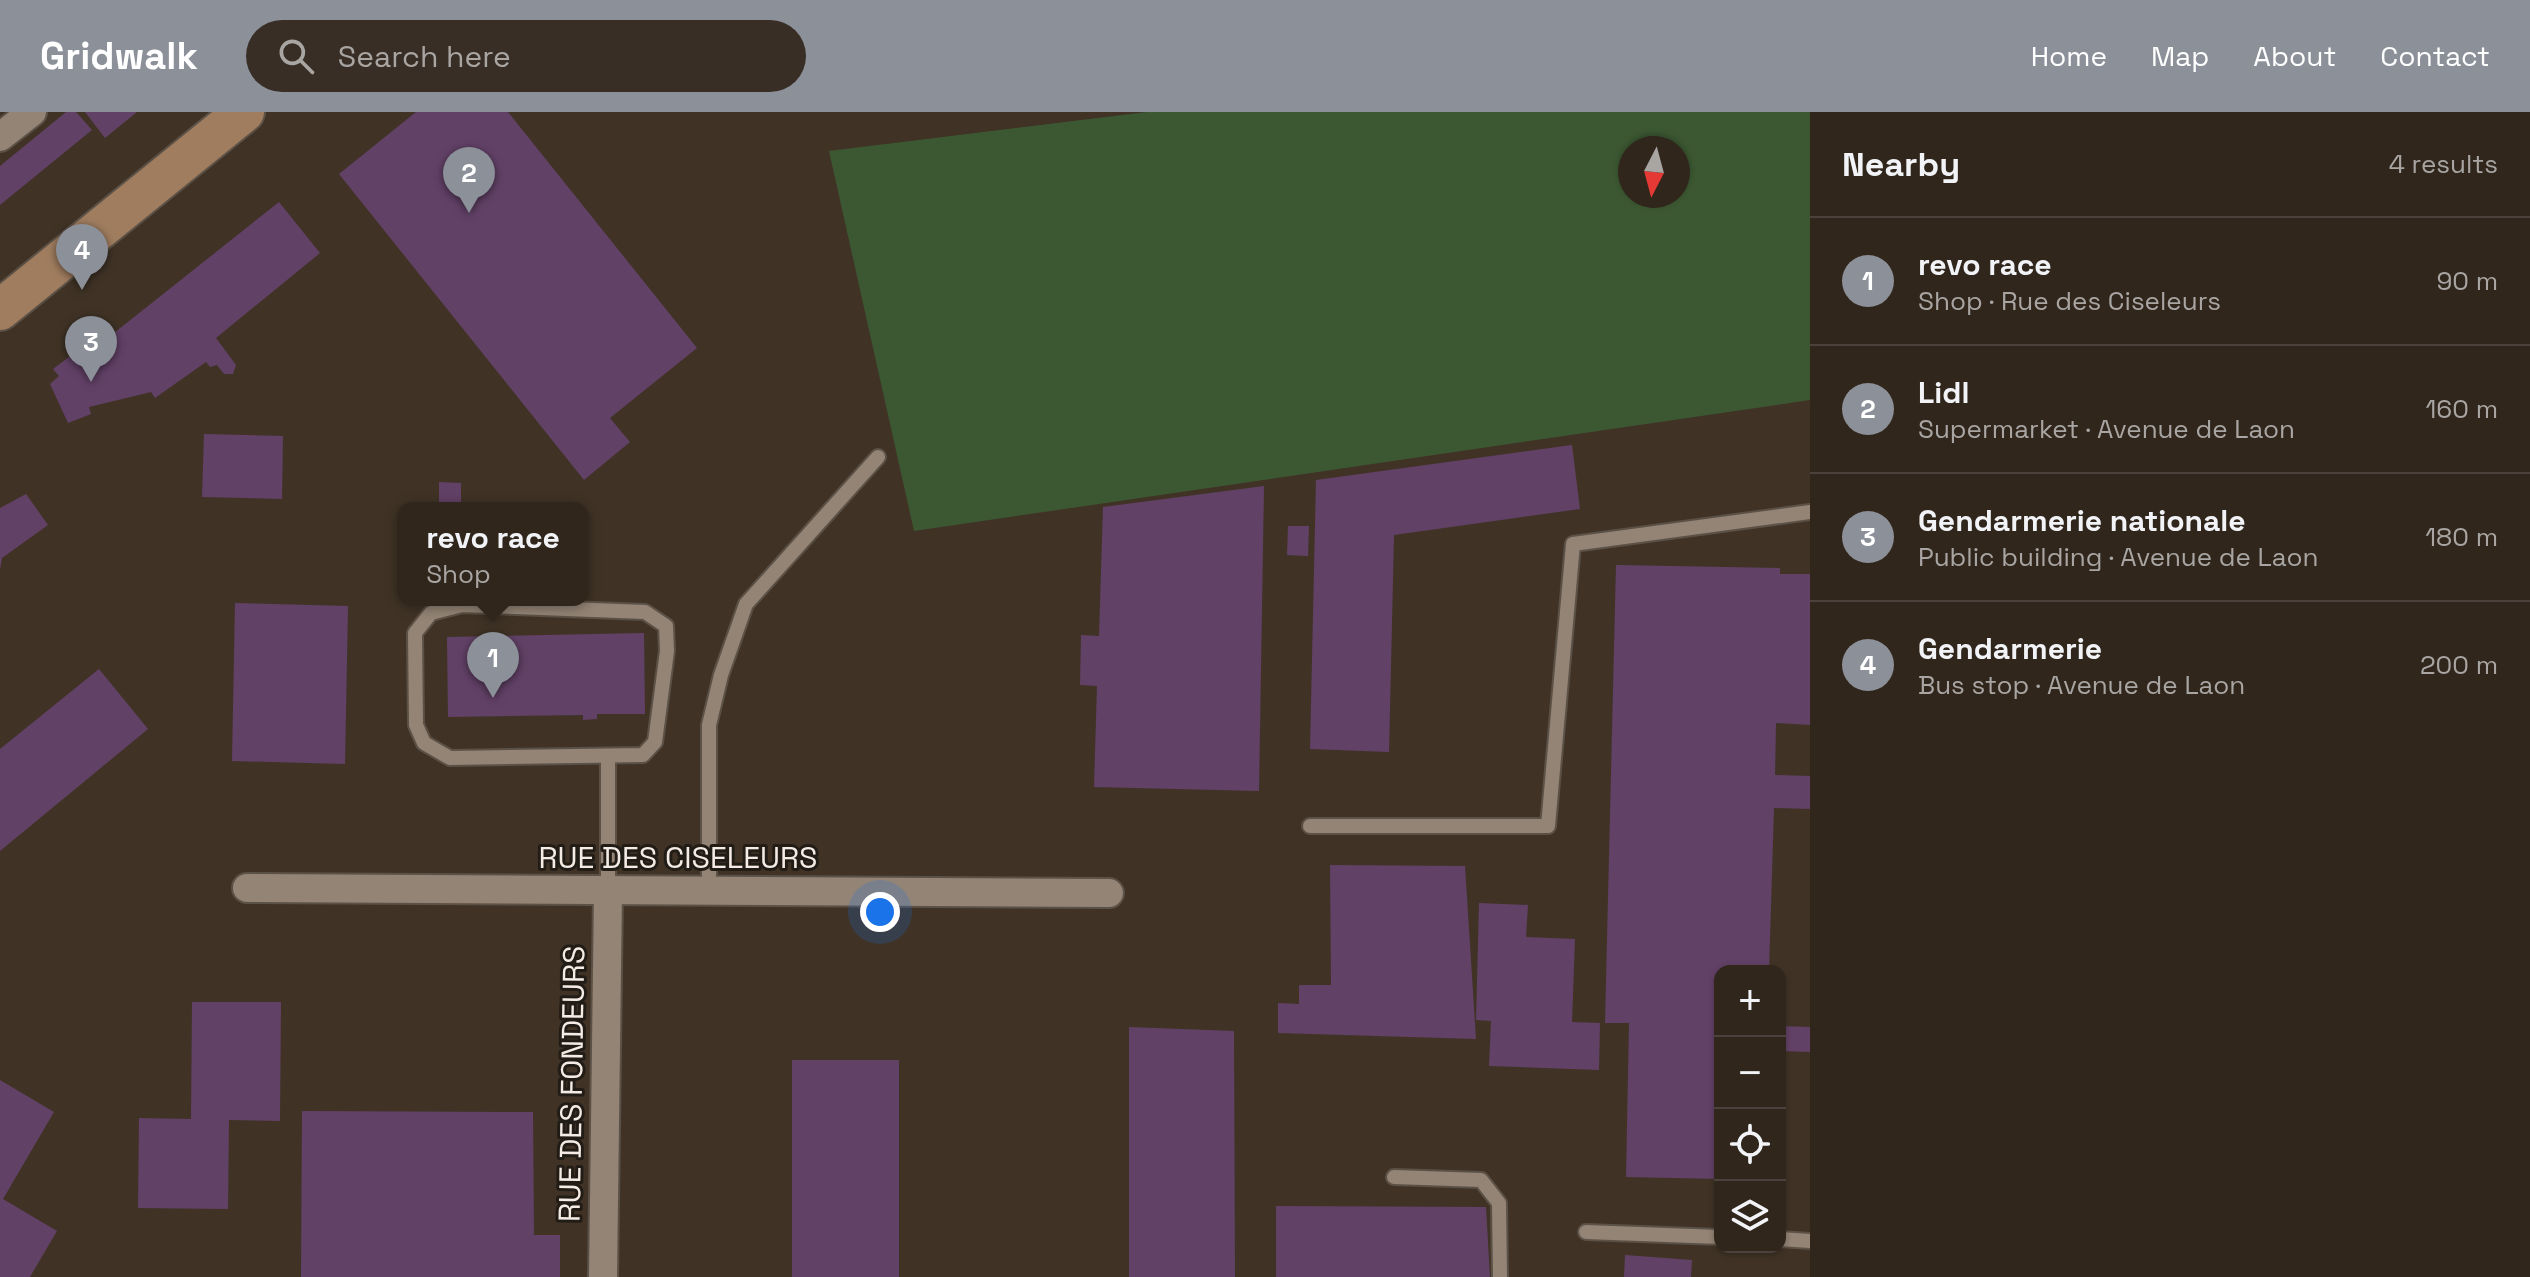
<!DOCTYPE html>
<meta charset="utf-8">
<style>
:root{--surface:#30261c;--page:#382e25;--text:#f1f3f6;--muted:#a8a5a3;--line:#4b433b;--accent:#8c9099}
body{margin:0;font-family:"Space Grotesk",sans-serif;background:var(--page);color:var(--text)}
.controls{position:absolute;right:24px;bottom:24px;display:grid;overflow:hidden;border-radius:16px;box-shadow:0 2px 6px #0004}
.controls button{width:72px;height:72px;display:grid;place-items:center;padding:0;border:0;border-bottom:2px solid var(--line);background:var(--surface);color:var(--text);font:40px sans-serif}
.compass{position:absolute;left:1618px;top:24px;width:72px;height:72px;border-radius:50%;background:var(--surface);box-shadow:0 2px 6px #0004;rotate:186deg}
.you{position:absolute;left:880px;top:800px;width:28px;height:28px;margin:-20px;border:6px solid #fff;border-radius:50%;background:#1a73e8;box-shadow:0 0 0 12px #1a73e833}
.badge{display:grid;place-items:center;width:52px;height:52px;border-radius:50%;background:var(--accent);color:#fff;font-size:26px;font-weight:700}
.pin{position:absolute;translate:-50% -66px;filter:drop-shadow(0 2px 4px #0008)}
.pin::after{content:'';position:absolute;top:42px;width:28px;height:24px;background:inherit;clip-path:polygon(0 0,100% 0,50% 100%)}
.popup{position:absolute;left:397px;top:390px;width:192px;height:104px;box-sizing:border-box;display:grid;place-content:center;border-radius:16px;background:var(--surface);filter:drop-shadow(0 2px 6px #0005);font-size:26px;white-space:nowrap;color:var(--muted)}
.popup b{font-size:30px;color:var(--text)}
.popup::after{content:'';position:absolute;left:50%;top:100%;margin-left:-16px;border:16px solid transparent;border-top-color:var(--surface)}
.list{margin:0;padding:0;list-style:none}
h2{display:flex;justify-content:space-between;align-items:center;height:104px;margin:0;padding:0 32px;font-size:34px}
h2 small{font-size:26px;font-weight:400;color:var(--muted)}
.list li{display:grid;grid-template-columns:52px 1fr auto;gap:24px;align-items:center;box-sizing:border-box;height:128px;padding:0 32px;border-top:2px solid var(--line)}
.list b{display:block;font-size:30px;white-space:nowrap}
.list p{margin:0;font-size:26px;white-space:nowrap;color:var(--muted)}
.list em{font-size:26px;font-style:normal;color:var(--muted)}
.icon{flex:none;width:44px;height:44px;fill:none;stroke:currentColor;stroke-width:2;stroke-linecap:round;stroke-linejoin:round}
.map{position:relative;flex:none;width:1810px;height:1165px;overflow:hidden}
header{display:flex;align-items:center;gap:48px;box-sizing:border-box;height:112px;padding:0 40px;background:var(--accent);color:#fff}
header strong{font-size:38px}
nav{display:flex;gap:44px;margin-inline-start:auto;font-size:28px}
.search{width:560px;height:72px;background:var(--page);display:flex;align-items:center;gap:20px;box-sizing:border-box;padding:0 28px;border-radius:44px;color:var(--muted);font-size:30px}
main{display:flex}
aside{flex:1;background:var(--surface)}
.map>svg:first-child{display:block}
</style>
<header>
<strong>Gridwalk</strong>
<div class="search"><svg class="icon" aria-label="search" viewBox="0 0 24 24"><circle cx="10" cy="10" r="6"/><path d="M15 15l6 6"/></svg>Search here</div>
<nav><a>Home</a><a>Map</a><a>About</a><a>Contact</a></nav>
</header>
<main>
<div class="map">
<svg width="1810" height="1165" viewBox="0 0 1810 1165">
<rect width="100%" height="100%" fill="#403326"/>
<path fill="#3c5832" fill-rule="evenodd" d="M 1147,0 L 1810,0 L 1810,288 L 914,419 L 829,39 ZM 1630,36 L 1678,36 L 1678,84 L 1630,84 Z"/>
<g fill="#624167">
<polygon points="66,0 76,0 92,18 0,93 0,54"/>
<polygon points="85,0 137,0 105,26"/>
<polygon points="416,0 508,0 697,236 610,306 630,330 584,368 339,62"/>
<polygon points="279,90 320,141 216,226 236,253 233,262 224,262 217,253 210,255 206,250 155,286 151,280 89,295 91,302 68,311 50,272 59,264 53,257 74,241 80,248"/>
<polygon points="204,322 283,324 282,387 202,385"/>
<polygon points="1572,333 1580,397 1394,423 1389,640 1310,637 1316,368"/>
<polygon points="439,370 461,371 461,393 439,392"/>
<polygon points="1264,374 1259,679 1094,675 1097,574 1080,573 1081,523 1099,524 1103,395"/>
<polygon points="26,382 48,413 2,446 0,458 0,396"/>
<polygon points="1288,414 1309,414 1308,444 1287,443"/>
<polygon points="1616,453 1780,456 1780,462 1810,462 1810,613 1776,611 1775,663 1810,664 1810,697 1774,696 1769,859 1720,859 1720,1067 1626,1065 1629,911 1605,911"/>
<polygon points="235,491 348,494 345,652 232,649"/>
<polygon points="644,521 645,602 597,602 597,607 583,608 583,603 448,605 447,525"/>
<polygon points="99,557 148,617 0,739 0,637"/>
<polygon points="1330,753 1465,754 1476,927 1278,921 1278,891 1299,892 1299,873 1331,873"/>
<polygon points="1479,791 1528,793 1526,825 1575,827 1572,910 1600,911 1599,958 1489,954 1491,909 1476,908"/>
<polygon points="192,890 281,890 280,1009 229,1008 228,1097 138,1096 139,1006 191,1007"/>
<polygon points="1780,914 1810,915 1810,940 1780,939"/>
<polygon points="1129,915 1234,919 1235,1165 1129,1165"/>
<rect x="792" y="948" width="107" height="217"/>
<polygon points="0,968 54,1000 3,1087 57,1119 30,1165 0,1165"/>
<polygon points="302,999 533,1000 534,1123 560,1123 560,1165 301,1165"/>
<polygon points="1276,1094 1486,1095 1490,1165 1276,1165"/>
<polygon points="1625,1143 1692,1148 1691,1165 1624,1165"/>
</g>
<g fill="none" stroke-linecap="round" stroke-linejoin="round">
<g stroke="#5c5146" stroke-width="18">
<g id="lane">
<polygon points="462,493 645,500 666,514 667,539 655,630 643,643 450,646 424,631 416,613 415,521 431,501"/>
<polyline points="608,646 608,780"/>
<polyline points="1310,714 1548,714 1573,432 1810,400"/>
<polyline points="709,780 709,613 721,563 746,492 878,345"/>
<polyline points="1394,1065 1481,1068 1499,1091 1500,1165"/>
<polyline points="1586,1120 1720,1125"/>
<polyline points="1780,1127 1810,1129"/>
</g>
</g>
<g stroke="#5c5146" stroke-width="32">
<g id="street">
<polyline points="0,25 32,0"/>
<polyline points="247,776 1109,781"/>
<polyline points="603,1165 608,780"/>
</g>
</g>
<g stroke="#5c5146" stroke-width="44">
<polyline id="secondary" points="0,198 244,0"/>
</g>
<use href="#lane" stroke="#938475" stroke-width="14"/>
<use href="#street" stroke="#938475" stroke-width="28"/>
<use href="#secondary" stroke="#a07d5f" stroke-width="40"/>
</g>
<g text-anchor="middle" stroke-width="6" stroke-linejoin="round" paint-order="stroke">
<g font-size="30" fill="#f4ece4" stroke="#221c16">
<text x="678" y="756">RUE DES CISELEURS</text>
<text transform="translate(572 972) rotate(-89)" y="10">RUE DES FONDEURS</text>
</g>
</g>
</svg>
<div class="controls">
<button>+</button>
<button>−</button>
<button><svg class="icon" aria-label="locate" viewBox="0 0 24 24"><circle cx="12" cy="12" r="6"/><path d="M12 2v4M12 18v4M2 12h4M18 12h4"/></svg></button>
<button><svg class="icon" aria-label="layers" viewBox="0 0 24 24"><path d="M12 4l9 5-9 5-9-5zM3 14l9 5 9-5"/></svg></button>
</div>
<svg class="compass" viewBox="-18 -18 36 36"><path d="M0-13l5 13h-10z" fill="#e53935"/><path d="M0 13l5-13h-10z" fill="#a8a5a3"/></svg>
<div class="you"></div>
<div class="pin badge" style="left:493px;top:586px">1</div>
<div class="popup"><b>revo race</b>Shop</div>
<div class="pin badge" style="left:469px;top:101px">2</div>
<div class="pin badge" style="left:91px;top:270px">3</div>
<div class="pin badge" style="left:82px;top:178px">4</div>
</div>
<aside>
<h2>Nearby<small>4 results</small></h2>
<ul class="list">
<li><span class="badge">1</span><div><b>revo race</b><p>Shop · Rue des Ciseleurs</p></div><em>90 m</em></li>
<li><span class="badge">2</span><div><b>Lidl</b><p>Supermarket · Avenue de Laon</p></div><em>160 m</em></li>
<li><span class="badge">3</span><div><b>Gendarmerie nationale</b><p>Public building · Avenue de Laon</p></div><em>180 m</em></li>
<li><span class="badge">4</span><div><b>Gendarmerie</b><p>Bus stop · Avenue de Laon</p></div><em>200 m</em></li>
</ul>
</aside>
</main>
